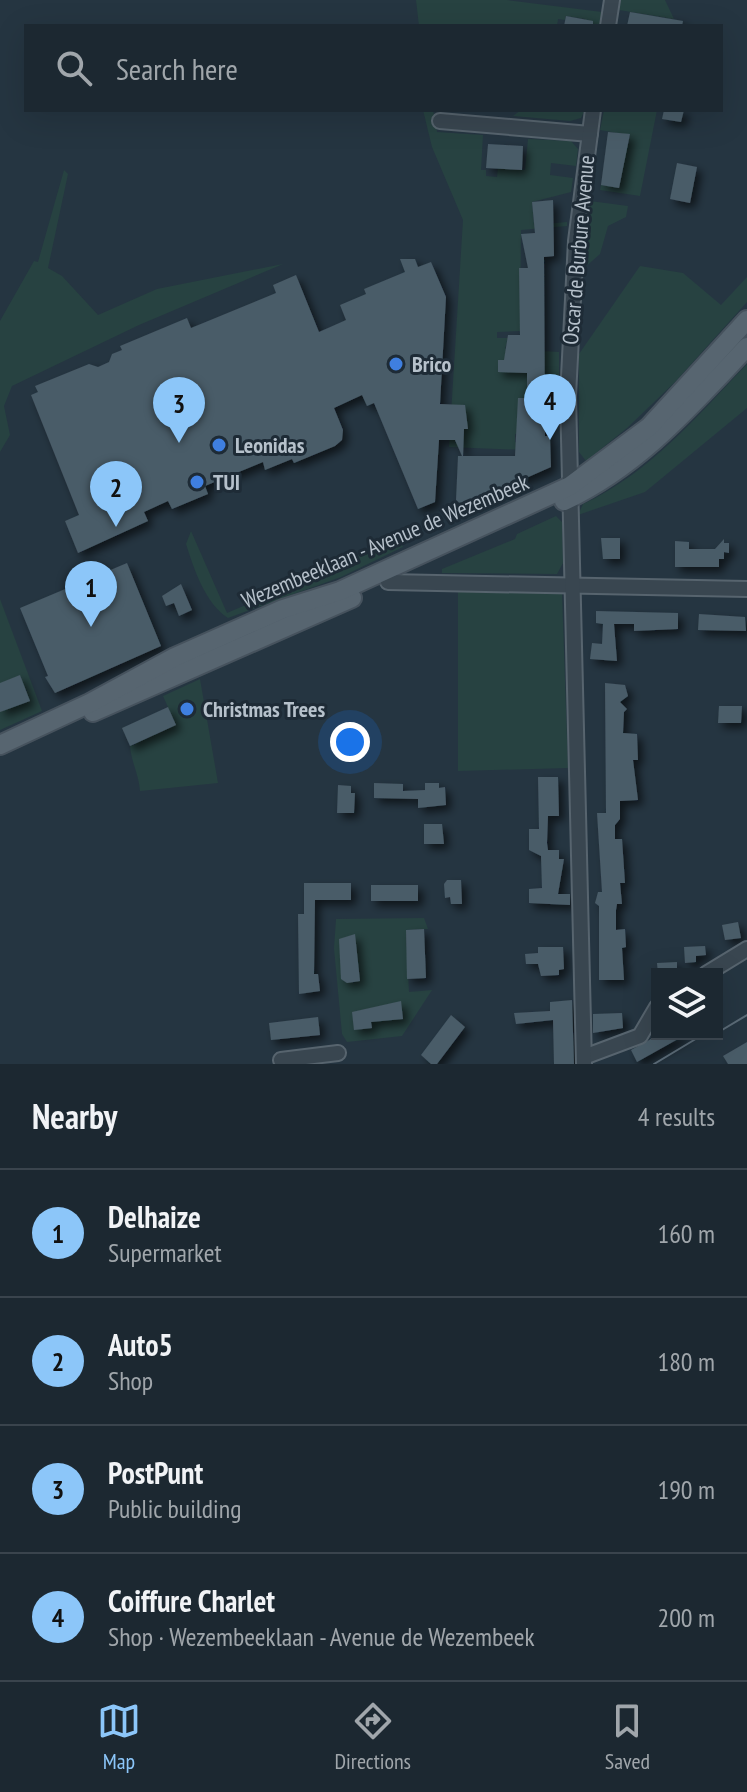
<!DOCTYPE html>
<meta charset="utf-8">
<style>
:root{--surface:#1c2831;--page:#253039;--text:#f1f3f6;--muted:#a0a6ab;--line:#3a444d;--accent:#8cc6f9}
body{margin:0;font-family:"PT Sans Narrow",sans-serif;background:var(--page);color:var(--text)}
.controls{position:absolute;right:24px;bottom:24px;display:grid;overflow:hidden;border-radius:0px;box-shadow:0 8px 32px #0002}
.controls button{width:72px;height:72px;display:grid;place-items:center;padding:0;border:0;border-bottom:2px solid var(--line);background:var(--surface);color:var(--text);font:40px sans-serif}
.you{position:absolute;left:350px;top:742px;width:28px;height:28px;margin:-20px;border:6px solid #fff;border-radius:50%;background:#1a73e8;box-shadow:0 0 0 12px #1a73e833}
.badge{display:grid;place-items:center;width:52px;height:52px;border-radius:50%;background:var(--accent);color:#111;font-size:26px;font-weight:700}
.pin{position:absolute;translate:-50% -66px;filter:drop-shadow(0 2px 4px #0008)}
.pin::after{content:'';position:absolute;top:42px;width:28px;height:24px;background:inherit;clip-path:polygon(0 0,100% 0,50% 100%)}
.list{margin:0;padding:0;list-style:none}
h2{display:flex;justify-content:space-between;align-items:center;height:104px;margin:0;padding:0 32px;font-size:34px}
h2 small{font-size:26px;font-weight:400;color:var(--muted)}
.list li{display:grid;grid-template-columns:52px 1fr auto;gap:24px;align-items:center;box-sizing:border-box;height:128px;padding:0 32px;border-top:2px solid var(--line)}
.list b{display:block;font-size:30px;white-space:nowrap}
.list p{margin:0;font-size:26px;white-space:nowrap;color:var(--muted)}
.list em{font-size:26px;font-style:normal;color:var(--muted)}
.icon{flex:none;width:44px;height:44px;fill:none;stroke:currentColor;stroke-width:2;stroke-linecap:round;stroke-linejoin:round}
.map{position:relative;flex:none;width:747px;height:1064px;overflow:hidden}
.search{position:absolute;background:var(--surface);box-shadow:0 8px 32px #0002;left:24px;right:24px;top:24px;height:88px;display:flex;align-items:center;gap:20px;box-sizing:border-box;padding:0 28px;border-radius:0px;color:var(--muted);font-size:30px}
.sheet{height:616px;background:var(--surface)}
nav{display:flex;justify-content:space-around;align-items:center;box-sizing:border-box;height:112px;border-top:2px solid var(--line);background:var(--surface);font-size:22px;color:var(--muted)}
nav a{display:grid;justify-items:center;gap:4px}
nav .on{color:var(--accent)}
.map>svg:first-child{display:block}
</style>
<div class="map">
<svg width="747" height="1064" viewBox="0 0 747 1064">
<defs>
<filter id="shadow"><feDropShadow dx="5" dy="5" stdDeviation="4" flood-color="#0009"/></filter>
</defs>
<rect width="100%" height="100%" fill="#253541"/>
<g fill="#274241">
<polygon points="416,0 507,0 602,12 599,26 584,26 585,19 566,16 565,20 558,19 557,26 419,26"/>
<polygon points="621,0 665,0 674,19 619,10"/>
<polygon points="423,110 433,110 437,132 483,135 481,170 486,170 486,176 497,177 498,168 525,170 528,139 571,141 578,149 576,166 551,163 550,175 573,178 571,192 532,202 534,225 567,222 567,226 521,230 520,331 497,332 497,338 508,338 505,349 559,352 559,387 531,387 533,433 515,434 515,442 522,443 525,450 449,447 463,220 432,147"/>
<polygon points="521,110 584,112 581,118 570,121 513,116"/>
<polygon points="604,110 657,110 640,196 600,190 601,185 619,187 626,150 622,145 628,145 630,135 600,130"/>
<polygon points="64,170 68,174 48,268 62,276 98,315 157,289 283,264 139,325 12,386 4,406 10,435 0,452 0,321 34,261 38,262"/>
<polygon points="590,201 628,206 626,217 608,226 600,254 584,268"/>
<polygon points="640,266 683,273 721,305 747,277 747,302 675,382 627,428 586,461 579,452 579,354"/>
<path d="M 747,364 L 747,408 L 645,492 L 578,515 L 583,504 C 650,473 696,417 747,364 Z"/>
<polygon points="556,516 562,522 563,563 557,574 442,573 442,569 515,539 517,534"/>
<path d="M 191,531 L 227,613 L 336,566 L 400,533 L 403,547 L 341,577 L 228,618 C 205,603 194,569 186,544 Z"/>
<polygon points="458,589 562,593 568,768 458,771"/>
<polygon points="0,599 42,711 0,730"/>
<path d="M 200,679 L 218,783 L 140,791 C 139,775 131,761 130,746 L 176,725 L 163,696 Z"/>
<polygon points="424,918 428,929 406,930 409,992 432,990 402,1036 347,1042 342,1034 334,948 336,919"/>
</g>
<g fill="#495b67" filter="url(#shadow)">
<polygon points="630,12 683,21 682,26 627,26"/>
<polygon points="566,16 593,21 593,26 564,26"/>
<polygon points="664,110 684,110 681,122 662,119"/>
<polygon points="608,132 630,134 619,188 601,185"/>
<polygon points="488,144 523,146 522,170 486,168"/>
<polygon points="677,163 697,167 690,203 670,199"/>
<polygon points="553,200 554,256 544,257 545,436 550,436 551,467 463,506 456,500 458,456 462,456 455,440 439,440 435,502 418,509 374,403 367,406 362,395 334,408 343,430 342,440 335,446 294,463 292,459 265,470 263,462 205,486 208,494 172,509 168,501 144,512 148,521 78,553 65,521 79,515 31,395 38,392 35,386 89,364 98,367 109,362 112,354 122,350 120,346 187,318 191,328 276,293 273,285 296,275 319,332 346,320 340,305 366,294 364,289 405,272 400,259 415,259 418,267 431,262 446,297 440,404 465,405 468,429 464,429 463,456 515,456 518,398 527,398 527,373 498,372 498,360 504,360 508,335 520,335 519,268 528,268 521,234 535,233 532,202"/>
<polygon points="601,538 620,538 620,559 603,559"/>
<polygon points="724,539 724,543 729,543 729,553 724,552 724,559 719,559 719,567 675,567 675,541 689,542 689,549 715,549"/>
<polygon points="127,563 161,646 55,693 45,677 48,676 20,608"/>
<polygon points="181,584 192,610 179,616 174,603 166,606 162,596"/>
<polygon points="596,611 678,613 678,629 634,631 634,624 614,624 617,661 590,659 592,643 602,644 603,624 596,623"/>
<polygon points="699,614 745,617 746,631 698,630"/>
<polygon points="20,675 30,701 0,712 0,683"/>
<polygon points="605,683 625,685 628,696 620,702 627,709 624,712 623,733 637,734 638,760 633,760 638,800 620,801 620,819 615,825 615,839 622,839 625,883 620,883 622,904 617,904 616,910 616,930 625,929 626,947 622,948 624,980 599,980 599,906 595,903 598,892 602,892 597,813 606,813"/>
<polygon points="719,706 742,706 741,723 718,723"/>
<polygon points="168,707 176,725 130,746 122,728"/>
<polygon points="538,777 558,777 559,816 548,816 547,843 548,850 559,850 559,859 564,859 558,894 570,894 570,905 529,903 529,889 542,888 541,856 529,850 529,829 539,829"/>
<polygon points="374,783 403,784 403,791 425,790 425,783 439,783 439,788 445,787 446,805 418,808 418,799 374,798"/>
<polygon points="338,785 351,786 351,793 355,793 354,813 337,813"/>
<polygon points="424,824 442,824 444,844 424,844"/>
<polygon points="447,880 461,880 462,904 451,904 450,897 445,898 444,884"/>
<polygon points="304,883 351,883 351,900 315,900 314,974 318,974 320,991 299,994 298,914 304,914"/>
<rect x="371" y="885" width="47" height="16"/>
<polygon points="738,922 741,938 725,940 722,925"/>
<polygon points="424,929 426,978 407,979 406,930"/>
<polygon points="355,934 360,981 347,983 341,979 339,939"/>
<polygon points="705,946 706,955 696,956 696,962 685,963 684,947"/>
<polygon points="538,947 563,947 564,969 559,970 559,975 541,976 538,964 526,964 525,954 538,953"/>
<polygon points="677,962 677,974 658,974 657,963"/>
<polygon points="572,1000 574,1064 554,1064 553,1020 516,1024 514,1013 550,1011 550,1002"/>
<polygon points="401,1001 403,1019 371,1022 372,1028 354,1030 352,1012"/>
<polygon points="622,1013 623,1028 593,1033 593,1014"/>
<polygon points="451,1015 465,1027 437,1064 431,1064 421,1055"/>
<polygon points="318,1017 320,1035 271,1040 269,1023"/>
<polygon points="660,1034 687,1034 637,1062 631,1050"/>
<polygon points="747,1042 747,1064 728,1064 723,1056"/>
</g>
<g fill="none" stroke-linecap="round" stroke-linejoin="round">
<g stroke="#57646e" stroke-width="18">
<g id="minor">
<polyline points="608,26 612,0"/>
<polyline points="440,121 590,134"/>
<polyline points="388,582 747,589"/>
<polyline points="706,974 747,949"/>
<polyline points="584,1057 640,1036 657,1007"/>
<polyline points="281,1060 338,1053"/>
<polyline points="584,1064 568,396 576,241 593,110"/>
</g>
</g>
<g stroke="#46525d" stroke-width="22">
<g id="major">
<path d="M 564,501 C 639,466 691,406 747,347"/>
<polyline points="93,712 352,598"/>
<polyline points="0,745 90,703 175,657 283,609 340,591 570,486 649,427 747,320"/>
</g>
</g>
<use href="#minor" stroke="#394650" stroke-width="14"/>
<use href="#major" stroke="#576570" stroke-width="18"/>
<g stroke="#5b6b77" stroke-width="2">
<polyline points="717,1033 747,1015"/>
<polyline points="654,1064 704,1034"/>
</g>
</g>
<g fill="#3f7fe0" stroke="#1e2b36" stroke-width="3">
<circle cx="396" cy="364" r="8"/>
<circle cx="219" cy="445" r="8"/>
<circle cx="197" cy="482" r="8"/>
<circle cx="187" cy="709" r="8"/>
</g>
<g text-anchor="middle" stroke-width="6" stroke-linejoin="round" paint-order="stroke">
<g font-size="22" fill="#b6c1cb" stroke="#1e2b36">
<text transform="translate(578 250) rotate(-85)" y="8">Oscar de Burbure Avenue</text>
<text transform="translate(385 541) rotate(-23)" y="8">Wezembeeklaan - Avenue de Wezembeek</text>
</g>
<g font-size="22" font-weight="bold" fill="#b6c1cb" stroke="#1e2b36" text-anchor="start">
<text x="412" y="372">Brico</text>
<text x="235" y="453">Leonidas</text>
<text x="213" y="490">TUI</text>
<text x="203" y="717">Christmas Trees</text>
</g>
</g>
</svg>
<div class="controls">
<button><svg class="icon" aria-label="layers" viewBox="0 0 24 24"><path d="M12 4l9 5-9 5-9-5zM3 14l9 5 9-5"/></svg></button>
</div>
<div class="you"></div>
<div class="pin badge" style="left:91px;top:627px">1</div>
<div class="pin badge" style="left:116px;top:527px">2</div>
<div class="pin badge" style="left:179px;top:443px">3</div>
<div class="pin badge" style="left:550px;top:440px">4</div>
<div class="search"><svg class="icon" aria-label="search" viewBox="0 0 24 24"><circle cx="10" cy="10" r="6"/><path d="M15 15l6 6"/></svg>Search here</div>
</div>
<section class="sheet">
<h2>Nearby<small>4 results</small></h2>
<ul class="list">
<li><span class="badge">1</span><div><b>Delhaize</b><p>Supermarket</p></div><em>160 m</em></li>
<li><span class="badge">2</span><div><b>Auto5</b><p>Shop</p></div><em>180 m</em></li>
<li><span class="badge">3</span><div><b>PostPunt</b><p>Public building</p></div><em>190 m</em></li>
<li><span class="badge">4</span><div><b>Coiffure Charlet</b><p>Shop · Wezembeeklaan - Avenue de Wezembeek</p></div><em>200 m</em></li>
</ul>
</section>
<nav>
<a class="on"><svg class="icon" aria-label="map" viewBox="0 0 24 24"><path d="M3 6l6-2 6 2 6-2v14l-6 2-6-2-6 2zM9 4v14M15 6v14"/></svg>Map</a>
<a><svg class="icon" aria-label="directions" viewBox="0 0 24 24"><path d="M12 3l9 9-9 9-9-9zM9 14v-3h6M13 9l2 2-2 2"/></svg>Directions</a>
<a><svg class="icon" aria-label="saved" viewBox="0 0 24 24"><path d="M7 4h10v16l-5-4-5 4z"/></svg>Saved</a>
</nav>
